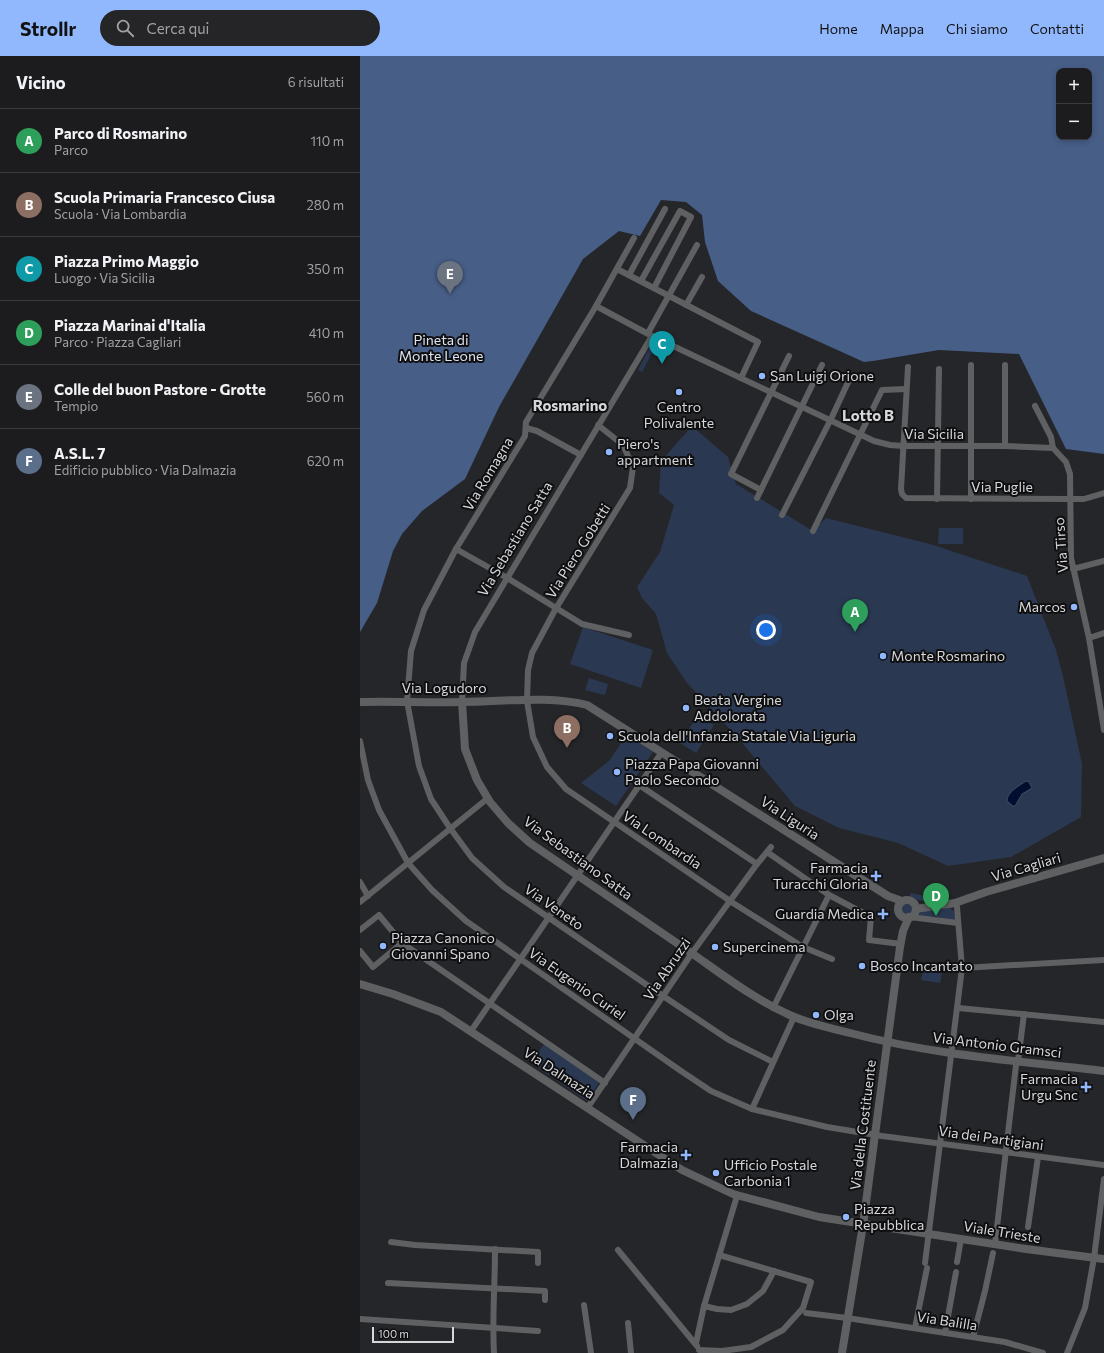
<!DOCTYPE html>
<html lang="it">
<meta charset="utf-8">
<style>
:root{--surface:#1c1c1f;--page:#252528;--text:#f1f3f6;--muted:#a0a1a4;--line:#3a3a3d;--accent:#91b8fd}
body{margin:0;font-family:Commissioner,sans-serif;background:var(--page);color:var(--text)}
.controls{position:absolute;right:12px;top:12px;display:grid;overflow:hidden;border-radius:8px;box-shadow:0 2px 6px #0003}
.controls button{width:36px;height:36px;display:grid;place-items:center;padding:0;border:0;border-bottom:1px solid var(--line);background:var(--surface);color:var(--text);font:20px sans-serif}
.scale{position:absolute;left:12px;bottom:10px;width:82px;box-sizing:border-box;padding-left:4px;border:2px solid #d6d7d9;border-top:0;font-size:11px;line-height:14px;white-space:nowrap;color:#d6d7d9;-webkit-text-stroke:3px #0f0f11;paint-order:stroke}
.you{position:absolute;left:406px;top:574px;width:14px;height:14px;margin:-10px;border:3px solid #fff;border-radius:50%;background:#1a73e8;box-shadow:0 0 0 6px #1a73e833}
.badge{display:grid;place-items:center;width:26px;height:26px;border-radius:50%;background:var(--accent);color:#fff;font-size:13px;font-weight:700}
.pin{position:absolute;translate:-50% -33px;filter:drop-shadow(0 1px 2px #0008)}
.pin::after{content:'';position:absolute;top:21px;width:14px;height:12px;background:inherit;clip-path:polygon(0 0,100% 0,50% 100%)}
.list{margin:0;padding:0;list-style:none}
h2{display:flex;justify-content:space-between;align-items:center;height:52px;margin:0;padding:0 16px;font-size:17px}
h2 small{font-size:13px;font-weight:400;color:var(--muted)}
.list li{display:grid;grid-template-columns:26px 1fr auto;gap:12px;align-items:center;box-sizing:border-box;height:64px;padding:0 16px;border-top:1px solid var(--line)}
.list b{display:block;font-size:15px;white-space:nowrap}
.list p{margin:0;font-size:13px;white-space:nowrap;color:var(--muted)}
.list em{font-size:13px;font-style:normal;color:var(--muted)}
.icon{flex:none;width:22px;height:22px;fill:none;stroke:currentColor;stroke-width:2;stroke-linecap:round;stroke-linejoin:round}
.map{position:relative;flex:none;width:744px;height:1297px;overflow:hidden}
header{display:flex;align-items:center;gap:24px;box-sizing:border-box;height:56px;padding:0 20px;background:var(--accent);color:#111}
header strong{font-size:19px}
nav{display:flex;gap:22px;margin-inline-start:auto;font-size:14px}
.search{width:280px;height:36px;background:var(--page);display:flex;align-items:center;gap:10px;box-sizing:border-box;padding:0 14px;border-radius:22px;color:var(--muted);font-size:15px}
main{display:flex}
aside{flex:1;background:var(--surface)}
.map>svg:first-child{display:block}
</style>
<header>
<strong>Strollr</strong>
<div class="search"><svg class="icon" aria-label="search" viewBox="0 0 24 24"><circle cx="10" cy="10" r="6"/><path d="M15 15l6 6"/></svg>Cerca qui</div>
<nav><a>Home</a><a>Mappa</a><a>Chi siamo</a><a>Contatti</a></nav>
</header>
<main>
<aside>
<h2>Vicino<small>6 risultati</small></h2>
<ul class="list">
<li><span class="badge" style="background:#2e9e5b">A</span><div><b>Parco di Rosmarino</b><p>Parco</p></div><em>110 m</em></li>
<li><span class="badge" style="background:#8d6e63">B</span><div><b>Scuola Primaria Francesco Ciusa</b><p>Scuola · Via Lombardia</p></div><em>280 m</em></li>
<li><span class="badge" style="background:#0f9aa8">C</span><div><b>Piazza Primo Maggio</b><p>Luogo · Via Sicilia</p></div><em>350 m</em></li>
<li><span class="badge" style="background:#2e9e5b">D</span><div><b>Piazza Marinai d'Italia</b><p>Parco · Piazza Cagliari</p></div><em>410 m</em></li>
<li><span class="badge" style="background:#6b7280">E</span><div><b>Colle del buon Pastore - Grotte</b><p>Tempio</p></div><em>560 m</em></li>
<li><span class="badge" style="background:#5c6f8a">F</span><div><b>A.S.L. 7</b><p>Edificio pubblico · Via Dalmazia</p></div><em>620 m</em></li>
</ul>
</aside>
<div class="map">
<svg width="744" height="1297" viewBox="0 0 744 1297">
<rect width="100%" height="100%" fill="#252629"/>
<g fill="#2a3852">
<polygon points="291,289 295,291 282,316 278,314"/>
<polygon points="332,370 368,401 376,428 453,475 466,462 570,488 667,520 696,594 703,620 722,708 721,761 651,801 588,810 538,787 479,772 435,750 378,682 327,627 307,597 296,558 282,542 277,531 300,496 314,449 299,437 301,405"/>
<polygon points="579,472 603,472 603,488 578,488"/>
<polygon points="223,571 293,594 281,632 210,608"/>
<polygon points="229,622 248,628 245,639 225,634"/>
<polygon points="338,659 354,669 336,697 320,687"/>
<polygon points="267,678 293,696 256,750 221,727 249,705"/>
<path d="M 550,837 L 588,844 C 575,846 562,847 550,841 Z"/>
<circle cx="547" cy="853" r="6"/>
<polygon points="590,852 594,855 596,867 557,859 564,855"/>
<polygon points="563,914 582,917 580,927 561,924"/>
<polygon points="184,988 240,1025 227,1045 171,1007"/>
</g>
<path fill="#475e87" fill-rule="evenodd" d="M 0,0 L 744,0 L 744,398 L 706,393 L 659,298 L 579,294 L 513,305 L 504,306 L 391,255 L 358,225 L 345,186 L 342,159 L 326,146 L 301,144 L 280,180 L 259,175 L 223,203 L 139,351 L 105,423 L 62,455 L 42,478 L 33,495 L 17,547 L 0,576 ZM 699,15 L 729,15 L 729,81 L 699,81 Z"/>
<path fill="#010e30" stroke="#414a63" d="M 666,725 L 669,726 L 672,732 L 662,738 L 655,750 L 653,750 L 647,745 C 647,736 659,730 666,725 Z"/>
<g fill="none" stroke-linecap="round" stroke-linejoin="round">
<g stroke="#5f6061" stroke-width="6">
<polyline points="274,182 236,250 166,366 165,380 96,493 64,554 51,595 47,645 59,710 71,743 90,772 112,802 144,831 303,940 369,984 413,1006"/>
<polyline points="257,213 398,286 381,322"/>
<polyline points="269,219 305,153"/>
<polyline points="281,225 320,155 331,161 294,232"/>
<polyline points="326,249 342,221"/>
<polyline points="236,250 292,280 514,385 530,389 543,390 645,390 693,392 706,406 710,418 711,502 729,582 744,674"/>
<polyline points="288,277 337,189"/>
<polyline points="548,311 541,433 542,438 546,442 710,443 724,443 744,437"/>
<polyline points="675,350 691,381 693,392"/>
<polyline points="238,369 263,389 273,411 270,432 195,554 172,597 168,614 167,645 173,681 187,711 206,733 373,847 443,891 472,903"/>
<polyline points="166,372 177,375 221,399"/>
<polyline points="645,390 645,309"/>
<polyline points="401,434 371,418 429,300"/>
<polyline points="397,442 462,309"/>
<polyline points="577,443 579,313"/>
<polyline points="611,443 611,309"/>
<polyline points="422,459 471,363 490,322"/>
<polyline points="453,475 522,334 546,333"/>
<polyline points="96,493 149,523 222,568 269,579"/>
<polyline points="713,513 744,505"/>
<polyline points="729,582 744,577"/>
<polyline points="102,646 104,607 115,576 292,280"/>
<polyline points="0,685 8,724 19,754 48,807 72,834 106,865 321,1015 351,1035 392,1053 467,1071 522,1080 744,1109"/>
<polyline points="279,729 397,808"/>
<polyline points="407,796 469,839 511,861 509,884 541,888"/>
<polyline points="0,826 8,840"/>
<polyline points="0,846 128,742"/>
<polyline points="550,861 598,867"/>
<polyline points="0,874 19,859 42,887 245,1027"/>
<polyline points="0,895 13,911 42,887"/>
<polyline points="602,912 744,904"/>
<polyline points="413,952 469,839"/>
<polyline points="598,952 744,966"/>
<polyline points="111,975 302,696"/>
<polyline points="228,1051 332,897 397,808 411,791"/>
<polyline points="392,1053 434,961"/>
<polyline points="668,1171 678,1101"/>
<polyline points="31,1186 55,1189 178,1196 178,1207"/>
<polyline points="635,1188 656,1009 658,1005 664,958"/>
<polyline points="258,1194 337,1290"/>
<polyline points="597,1206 601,1183"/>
<polyline points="565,1207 602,912 597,851 595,847"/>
<polyline points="28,1227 185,1235 185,1244"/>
<polyline points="224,1249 231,1297"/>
<polyline points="344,1250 357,1253 371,1254 387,1248 403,1235 414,1215"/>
<polyline points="446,1257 487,1262 645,1286 683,1297"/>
<polyline points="0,1263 178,1275"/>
<polyline points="268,1267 271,1297"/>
<polyline points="555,1272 567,1212"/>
<polyline points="585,1277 596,1216"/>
<polyline points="613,1281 625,1235 633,1197"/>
<polyline points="336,1287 344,1250 377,1140"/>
<polyline points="339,1294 362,1295 391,1291 423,1274 443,1252 451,1226 359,1199"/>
<path d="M 134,1297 C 132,1262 135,1228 135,1193"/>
<polyline points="707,1297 725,1252 734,1202 744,1123"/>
</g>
<g stroke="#5f6061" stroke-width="8">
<path d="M 0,646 C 34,645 68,647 102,646 C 142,646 188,639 227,649 L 528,840 L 542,845"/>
<path d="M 102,646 L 105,693 L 117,724 L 130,746 L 148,767 L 170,787 C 223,823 277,860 330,896 C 363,919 395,944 432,960 C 450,968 471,972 490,977 C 573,999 659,1005 744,1015"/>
<circle cx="547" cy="853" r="9"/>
<polyline points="556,853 595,847 626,836 744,802"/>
<polyline points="0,928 33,938 81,956 322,1114 373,1138 459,1161 666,1193 744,1203"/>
<polyline points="482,1297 503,1169 540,891 543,875 549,861"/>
</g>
</g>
<g fill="#91b8fd" stroke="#0f0f11" stroke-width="1.5">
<circle cx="402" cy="320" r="4"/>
<circle cx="319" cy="336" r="4"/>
<circle cx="249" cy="396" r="4"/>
<circle cx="714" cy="551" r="4"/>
<circle cx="523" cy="600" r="4"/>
<circle cx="326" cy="652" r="4"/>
<circle cx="250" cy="680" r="4"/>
<circle cx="257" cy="716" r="4"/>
<path d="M514 814h4v4h4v4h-4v4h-4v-4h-4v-4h4z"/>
<path d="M521 852h4v4h4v4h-4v4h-4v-4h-4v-4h4z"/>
<circle cx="23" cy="890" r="4"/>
<circle cx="355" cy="891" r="4"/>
<circle cx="502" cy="910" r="4"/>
<circle cx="456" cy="959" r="4"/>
<path d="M724 1025h4v4h4v4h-4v4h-4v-4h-4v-4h4z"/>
<path d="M324 1093h4v4h4v4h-4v4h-4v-4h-4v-4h4z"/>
<circle cx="356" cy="1117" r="4"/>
<circle cx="486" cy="1161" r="4"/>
</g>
<g text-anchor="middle" stroke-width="4" stroke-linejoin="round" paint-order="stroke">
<g font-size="14" fill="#dce4f2" stroke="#0f0f11">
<text x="81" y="289">Pineta di<tspan x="81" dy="16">Monte Leone</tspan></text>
</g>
<g font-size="14" fill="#d6d7d9" stroke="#0f0f11" text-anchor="start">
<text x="410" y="325">San Luigi Orione</text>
<text x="319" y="356" text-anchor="middle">Centro<tspan x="319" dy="16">Polivalente</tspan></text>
<text x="257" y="393">Piero's<tspan x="257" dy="16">appartment</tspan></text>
<text x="706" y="556" text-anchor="end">Marcos</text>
<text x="531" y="605">Monte Rosmarino</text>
<text x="334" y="649">Beata Vergine<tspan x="334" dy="16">Addolorata</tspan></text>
<text x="258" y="685">Scuola dell'Infanzia Statale Via Liguria</text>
<text x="265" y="713">Piazza Papa Giovanni<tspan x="265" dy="16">Paolo Secondo</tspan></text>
<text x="508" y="817" text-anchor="end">Farmacia<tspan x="508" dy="16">Turacchi Gloria</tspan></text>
<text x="514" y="863" text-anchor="end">Guardia Medica</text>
<text x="31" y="887">Piazza Canonico<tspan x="31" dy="16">Giovanni Spano</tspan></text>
<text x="363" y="896">Supercinema</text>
<text x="510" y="915">Bosco Incantato</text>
<text x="464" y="964">Olga</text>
<text x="718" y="1028" text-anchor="end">Farmacia<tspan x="718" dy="16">Urgu Snc</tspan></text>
<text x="318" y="1096" text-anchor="end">Farmacia<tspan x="318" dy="16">Dalmazia</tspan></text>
<text x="364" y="1114">Ufficio Postale<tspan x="364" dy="16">Carbonia 1</tspan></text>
<text x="494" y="1158">Piazza<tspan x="494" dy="16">Repubblica</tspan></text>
</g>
<g font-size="14" fill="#d6d7d9" stroke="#0f0f11">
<text x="574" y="383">Via Sicilia</text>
<text transform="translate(128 418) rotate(-59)" y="5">Via Romagna</text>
<text x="642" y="436">Via Puglie</text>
<text transform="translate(155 483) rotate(-59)" y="5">Via Sebastiano Satta</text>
<text transform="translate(701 489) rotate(-94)" y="5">Via Tirso</text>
<text transform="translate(218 495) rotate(-58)" y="5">Via Piero Gobetti</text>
<text x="84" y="637">Via Logudoro</text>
<text transform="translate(430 762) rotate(33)" y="5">Via Liguria</text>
<text transform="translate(302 784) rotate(34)" y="5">Via Lombardia</text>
<text transform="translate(218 802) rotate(36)" y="5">Via Sebastiano Satta</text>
<text transform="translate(666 811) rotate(-16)" y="5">Via Cagliari</text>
<text transform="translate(194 851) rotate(35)" y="5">Via Veneto</text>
<text transform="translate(307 913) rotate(-56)" y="5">Via Abruzzi</text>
<text transform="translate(217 928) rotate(35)" y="5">Via Eugenio Curiel</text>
<text transform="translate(637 989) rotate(7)" y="5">Via Antonio Gramsci</text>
<text transform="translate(199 1017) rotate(33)" y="5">Via Dalmazia</text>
<text transform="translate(503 1069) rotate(-83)" y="5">Via della Costituente</text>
<text transform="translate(631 1082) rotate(8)" y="5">Via dei Partigiani</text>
<text transform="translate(642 1176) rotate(9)" y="5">Viale Trieste</text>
<text transform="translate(587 1265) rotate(9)" y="5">Via Balilla</text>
</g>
<g font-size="15" font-weight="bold" fill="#d6d7d9" stroke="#0f0f11">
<text x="210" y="355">Rosmarino</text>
<text x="508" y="365">Lotto B</text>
</g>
</g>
</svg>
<div class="controls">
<button>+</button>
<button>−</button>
</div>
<div class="scale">100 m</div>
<div class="you"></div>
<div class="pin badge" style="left:495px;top:576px;background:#2e9e5b">A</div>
<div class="pin badge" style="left:207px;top:692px;background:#8d6e63">B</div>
<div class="pin badge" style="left:302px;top:308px;background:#0f9aa8">C</div>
<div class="pin badge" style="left:576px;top:860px;background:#2e9e5b">D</div>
<div class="pin badge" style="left:90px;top:238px;background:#6b7280">E</div>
<div class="pin badge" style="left:273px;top:1064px;background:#5c6f8a">F</div>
</div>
</main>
